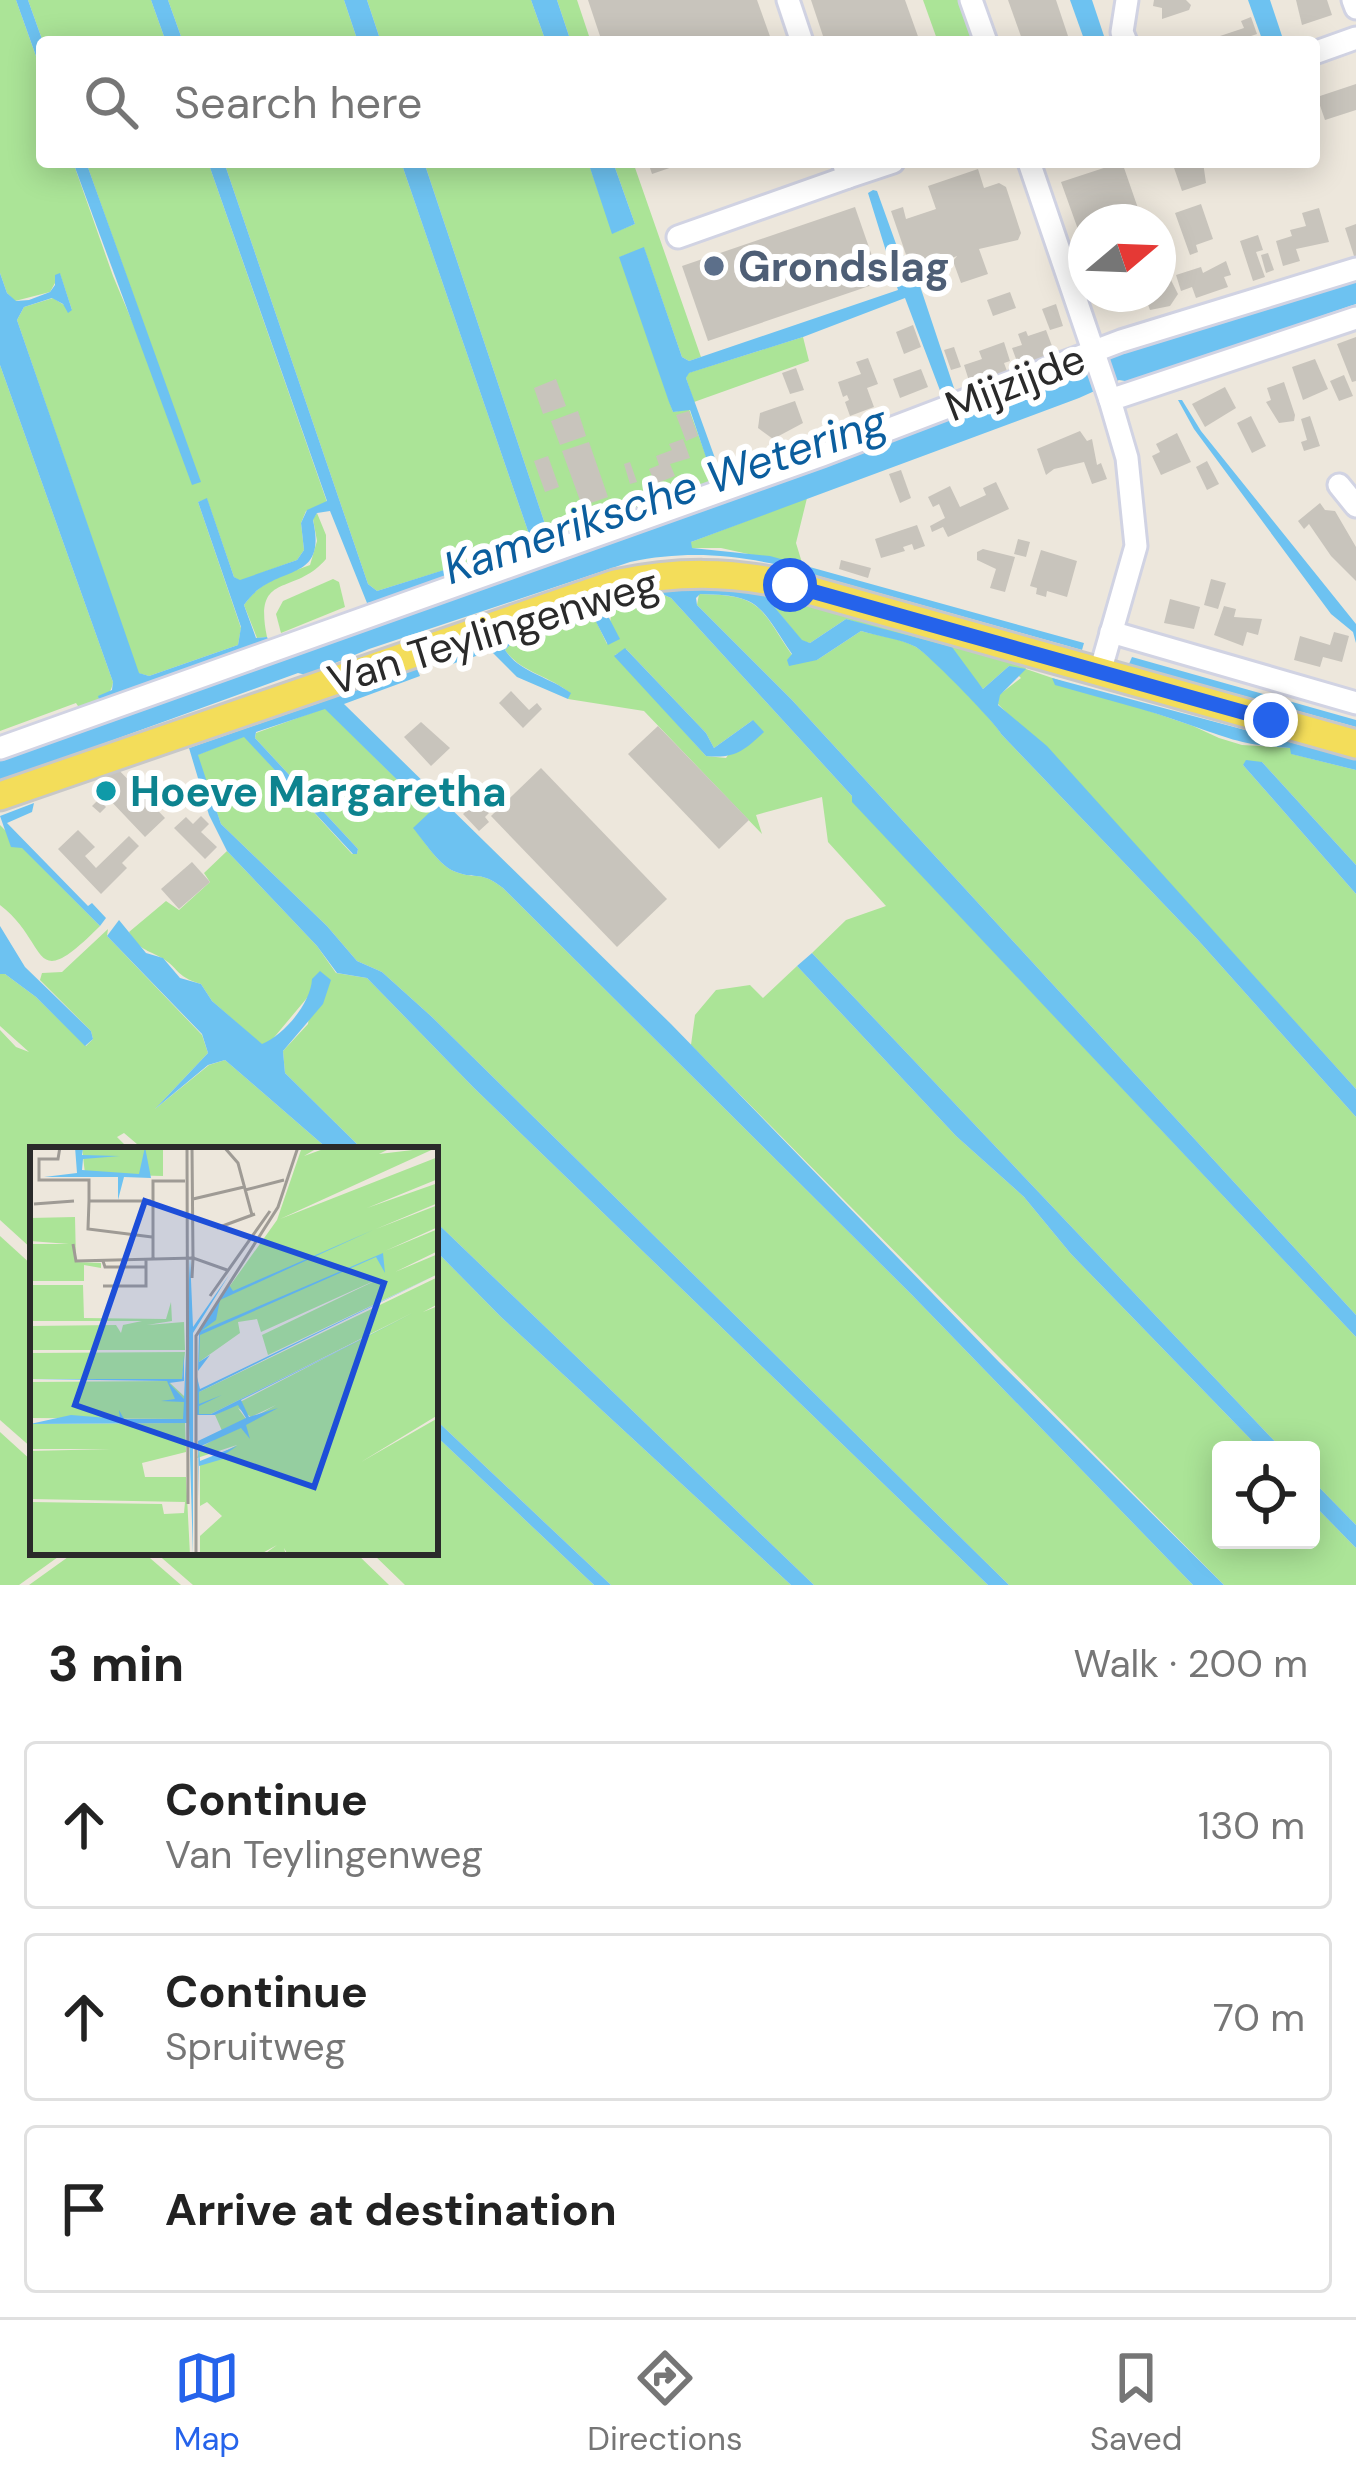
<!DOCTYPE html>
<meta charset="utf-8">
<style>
:root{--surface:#fff;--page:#f6f6f6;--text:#222;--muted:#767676;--line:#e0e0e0;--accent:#2563eb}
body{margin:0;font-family:"DM Sans",sans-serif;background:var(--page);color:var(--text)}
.controls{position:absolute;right:36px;bottom:36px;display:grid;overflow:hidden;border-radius:12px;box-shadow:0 6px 30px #0003}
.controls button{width:108px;height:108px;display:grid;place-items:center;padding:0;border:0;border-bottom:3px solid var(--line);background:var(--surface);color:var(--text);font:60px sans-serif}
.compass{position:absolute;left:1068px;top:204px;width:108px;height:108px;border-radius:50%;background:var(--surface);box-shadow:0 6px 30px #0003;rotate:71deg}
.stop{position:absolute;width:36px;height:36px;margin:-27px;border:9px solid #2563eb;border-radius:50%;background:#fff}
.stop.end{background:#2563eb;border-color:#fff;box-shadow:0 3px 12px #0008}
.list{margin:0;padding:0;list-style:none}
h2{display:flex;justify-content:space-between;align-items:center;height:156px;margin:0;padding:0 48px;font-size:51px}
h2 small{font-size:39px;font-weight:400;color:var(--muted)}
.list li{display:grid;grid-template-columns:78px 1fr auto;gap:36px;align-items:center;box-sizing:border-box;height:168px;margin:0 24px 24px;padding:0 24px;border:3px solid var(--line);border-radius:12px}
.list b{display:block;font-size:45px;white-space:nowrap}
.list p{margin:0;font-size:39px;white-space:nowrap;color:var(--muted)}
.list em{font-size:39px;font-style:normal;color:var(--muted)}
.icon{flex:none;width:66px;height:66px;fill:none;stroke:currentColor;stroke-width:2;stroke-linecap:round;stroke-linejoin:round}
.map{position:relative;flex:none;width:1356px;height:1585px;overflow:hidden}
.search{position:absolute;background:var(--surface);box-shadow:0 6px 30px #0003;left:36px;right:36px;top:36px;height:132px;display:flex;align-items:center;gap:30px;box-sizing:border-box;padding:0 42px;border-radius:12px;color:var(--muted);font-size:45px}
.sheet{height:732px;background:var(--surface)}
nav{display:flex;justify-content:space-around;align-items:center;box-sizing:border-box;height:168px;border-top:3px solid var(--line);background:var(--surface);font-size:33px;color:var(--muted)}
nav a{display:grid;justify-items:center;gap:6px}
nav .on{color:var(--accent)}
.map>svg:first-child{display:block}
</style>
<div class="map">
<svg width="1356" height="1585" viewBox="0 0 1356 1585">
<rect width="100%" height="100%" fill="#ede7dc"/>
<g fill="#abe497" fill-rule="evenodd">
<polygon points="0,0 16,0 42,73 42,162 73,162 113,276 200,483 86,162 208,162 327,502 306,511 301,523 304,550 297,560 240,581 234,577 207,499 198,502 241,628 238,645 149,676 138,673 17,320 24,307 53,298 72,310 60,274 50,292 15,301 7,293 0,273"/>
<polygon points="28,0 151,0 166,42 43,42"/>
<polygon points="168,0 344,0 358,42 183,42"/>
<polygon points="367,0 531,0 546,42 381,42"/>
<polygon points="557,0 577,0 591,42 571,42"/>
<polygon points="923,0 962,0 978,42 938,42"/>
<polygon points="224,162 401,162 529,534 533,542 540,544 517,552 516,548 377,591 368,584"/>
<polygon points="424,162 588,162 613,233 635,224 613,162 633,162 701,357 689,361 682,357 644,248 620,257 673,412 689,409 715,481 806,452 709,489 550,539"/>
<polygon points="803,337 809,361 694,402 686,378 688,373"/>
<path d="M 0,365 L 113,682 C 111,699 94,704 80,709 L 76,703 L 0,731 Z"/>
<polygon points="807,498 796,543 803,566 721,548 691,548 691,542"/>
<path d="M 317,513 L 326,535 L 326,559 C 294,597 253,570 267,637 L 257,638 L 244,605 C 260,581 283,575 310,565 L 317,541 L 313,519 Z"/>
<polygon points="333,579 339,582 345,607 281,633 276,614 283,601"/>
<polygon points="742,585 1023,660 1026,669 1193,726 1219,738 1242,745 1291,748 1292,754 1356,770 1356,865 1262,762 1243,765 1356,894 1356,1089 1136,846 998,704 999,695 1021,678 1009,666 983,689 953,654 846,619 810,643 802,641 766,597 713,588"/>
<path d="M 662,594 L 671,598 L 852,796 L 853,802 L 1356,1337 L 1356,1525 L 1311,1479 L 1311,1450 L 1283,1450 L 812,953 L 846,920 L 886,906 L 828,842 L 822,797 L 756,815 L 762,834 L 644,711 L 568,699 L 570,693 C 550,676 520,672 505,650 L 511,644 L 594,617 L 607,644 L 612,609 ZM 626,649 L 706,733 L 714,748 L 753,720 L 726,758 L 706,756 L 615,655 Z"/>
<path d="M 699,594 C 762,595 759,606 792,655 L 817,660 L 861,631 C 878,636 901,638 916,647 C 930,655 996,722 1002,735 L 1198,940 L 1356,1117 L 1356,1315 L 792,700 L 697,605 Z"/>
<path d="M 325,708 L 431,813 L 414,828 C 424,841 440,867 456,872 C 477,880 480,870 503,888 L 912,1295 L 1193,1585 L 1009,1585 L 432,1017 L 382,972 L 357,961 L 327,926 L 221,824 L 197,755 L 244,736 L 352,854 L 357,854 L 358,849 L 255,738 L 256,733 Z"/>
<path d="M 0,825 L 100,926 C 29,997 51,944 0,905 Z"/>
<path d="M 227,851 L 317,946 L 336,973 L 367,978 L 474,1088 L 988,1585 L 814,1585 L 435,1221 L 435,1150 L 363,1150 L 285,1073 L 283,1051 L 308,1024 L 312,992 L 271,1041 L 262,1045 L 212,1001 L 201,984 C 174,976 179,967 160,957 C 145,949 137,948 129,932 L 166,901 L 179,910 L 210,882 L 204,873 Z"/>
<polygon points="108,929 107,936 202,1035 208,1053 155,1109 209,1065 225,1060 329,1150 144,1150 124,1133 117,1137 130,1150 33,1150 33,1250 0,1220 0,1030 16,1047 29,1052 0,1026 0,974 5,974 36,997 86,1046 93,1039 91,1031 40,980 42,973 62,972"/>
<polygon points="797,966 956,1136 1024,1197 1071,1254 1261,1450 1221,1450 1221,1540 1311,1540 1311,1502 1356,1548 1356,1585 1224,1585 691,1045 695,1015 716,990 750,985 763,998"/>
<polygon points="0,1236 33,1266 33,1449 0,1420"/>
<polygon points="435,1250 501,1317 791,1585 611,1585 435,1419"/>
<polygon points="0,1432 33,1462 33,1552 65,1552 19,1585 0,1585"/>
<polygon points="435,1435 594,1585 405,1585 371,1552 435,1552"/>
<polygon points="75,1552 143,1552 181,1585 29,1585"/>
<polygon points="155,1552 355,1552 389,1585 193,1585"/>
</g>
<g fill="#6dc2f1">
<polygon points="16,0 28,0 43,42 42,73"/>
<polygon points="151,0 168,0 183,42 166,42"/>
<polygon points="344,0 367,0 381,42 358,42"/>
<polygon points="531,0 557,0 571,42 546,42"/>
<polygon points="1070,0 1092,0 1106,42 1085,42"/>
<polygon points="1248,0 1270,0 1283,39 1263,42"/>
<polygon points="73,162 86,162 201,482 192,485"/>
<path d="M 208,162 L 224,162 L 368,584 L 377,591 L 517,547 L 517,552 L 396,597 L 367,603 L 330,511 L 317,513 L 313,520 C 328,587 274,561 244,605 L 256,638 L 267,637 L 269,641 L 145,706 L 832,462 L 1129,351 L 1356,282 L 1356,304 L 1131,382 L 1119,380 L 1079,398 L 691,542 L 692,548 L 770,556 L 1084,643 L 1082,650 L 779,565 C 727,554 683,551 630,562 L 369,649 L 306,675 L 298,673 L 0,781 L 0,756 L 100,702 L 98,696 L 112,690 L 113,682 L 0,365 L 0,273 L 7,293 L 16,301 L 29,300 L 50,292 L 55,285 L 55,275 L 60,273 L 72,310 L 68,313 L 63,304 L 52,298 L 24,307 L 17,320 L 139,673 L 149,676 L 238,645 L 241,627 L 198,502 L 207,498 L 234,577 L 240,580 L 297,560 L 304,550 L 301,523 L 307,510 L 327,501 Z"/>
<polygon points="401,162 424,162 550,539 533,542 529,534"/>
<polygon points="588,162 613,162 635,224 612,234"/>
<polygon points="873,190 877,191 900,255 903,255 910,276 916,274 956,394 944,401 905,298 803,337 689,373 686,378 720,472 803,445 806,448 806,452 714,481 690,410 673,412 669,402 619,257 644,247 682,357 689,361 898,290 868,193"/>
<polygon points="1178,400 1182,400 1201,431 1356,624 1356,643 1353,632 1331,614 1194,429"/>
<path d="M 685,587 L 757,593 L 766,597 L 802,640 L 810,643 L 846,619 L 952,647 L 983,689 L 1009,666 L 1026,669 L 1000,695 L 998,705 L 1047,746 L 1356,1089 L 1356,1117 L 1198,940 L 1002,735 C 996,723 929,655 916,647 C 901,639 877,636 861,631 L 817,660 L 789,666 L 787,660 L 792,654 C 759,606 762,595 700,594 L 696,598 L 697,605 L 792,700 L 1356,1315 L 1356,1337 L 852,802 L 852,796 L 671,598 L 662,594 L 612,609 L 608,616 L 620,639 L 608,645 L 594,618 L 511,644 L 505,650 C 519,672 550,677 571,693 L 568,699 L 517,677 L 491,651 L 452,664 L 450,660 C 525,631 605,594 685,587 Z"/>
<path d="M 625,648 L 706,733 L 714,748 L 753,720 L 764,732 C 744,751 734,759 706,756 L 614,656 Z"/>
<polygon points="1132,657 1356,720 1356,727 1129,664"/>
<path d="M 417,669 L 420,676 L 344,704 L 671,1024 L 999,1362 L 1224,1585 L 1193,1585 L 912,1295 L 503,888 C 480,870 477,880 456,872 C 440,867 424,841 413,828 L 430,812 L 325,709 L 256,732 L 255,738 L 358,849 L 357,854 L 353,854 L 244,737 L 198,755 L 221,824 L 327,926 L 357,961 L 382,972 L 432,1017 L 1009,1585 L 988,1585 L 474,1088 L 367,978 L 337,973 L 317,946 L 227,851 L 209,815 L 189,748 Z"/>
<path d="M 1052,678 L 1356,760 L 1356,770 L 1291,754 L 1290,748 C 1244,745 1233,740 1190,725 C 1146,709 1100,698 1055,685 Z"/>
<polygon points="1246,760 1262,762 1356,865 1356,894 1243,765"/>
<polygon points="34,803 32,812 7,823 88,906 92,903 106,918 100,926 22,848 11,847 0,816"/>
<path d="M 119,920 L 146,953 L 163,958 L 180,978 L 201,984 L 212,1001 L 262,1044 C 284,1035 311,1003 312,979 L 320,971 L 331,980 L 323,1004 L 283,1051 L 285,1073 L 363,1150 L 329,1150 L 225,1060 L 208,1065 L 155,1109 L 208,1053 L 202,1034 L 107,936 Z"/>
<polygon points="0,926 25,967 91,1031 93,1039 85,1046 36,997 5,974 0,974"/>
<polygon points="812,953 1283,1450 1261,1450 1071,1254 1024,1197 956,1136 797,966"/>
<polygon points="435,1221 814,1585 791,1585 501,1317 435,1250"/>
<polygon points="435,1419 611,1585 594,1585 435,1435"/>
<polygon points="1311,1479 1356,1525 1356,1548 1311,1502"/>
</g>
<g fill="#c8c4bc">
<polygon points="588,0 757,0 772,42 602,42"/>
<polygon points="811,0 905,0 920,42 825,42"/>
<polygon points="1008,0 1056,0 1070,42 1023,42"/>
<polygon points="1154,0 1186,0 1191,5 1189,10 1162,19 1162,8 1153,6"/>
<polygon points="1296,0 1327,0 1332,15 1302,25"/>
<polygon points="1251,17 1257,34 1248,37 1250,42 1219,42 1217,37 1244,28 1241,21"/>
<polygon points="1356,84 1356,110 1325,120 1317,97"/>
<polygon points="648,162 684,162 684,163 652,174"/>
<polygon points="1122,162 1140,214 1117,222 1114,219 1086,222 1086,233 1080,235 1061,182"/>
<polygon points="1172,162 1203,162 1206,183 1182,191"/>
<polygon points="978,169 984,188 999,183 1006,187 1021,233 1018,240 979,249 988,274 961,283 953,261 957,256 913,275 891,211 903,207 906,219 936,209 928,186"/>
<polygon points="1201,204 1213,239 1196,245 1198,252 1190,255 1175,213"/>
<polygon points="855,207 881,282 708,341 682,266"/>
<polygon points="1319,208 1329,242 1296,249 1300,261 1283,266 1276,241 1292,236 1290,230 1306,226 1302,213"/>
<polygon points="1356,224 1356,259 1355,259 1345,228"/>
<polygon points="1258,235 1263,250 1256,252 1265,277 1253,281 1240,241"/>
<polygon points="1268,253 1274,270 1266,273 1261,255"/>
<polygon points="1226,261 1231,275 1224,277 1228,287 1196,298 1192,287 1181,291 1176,275 1201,267 1203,273"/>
<polygon points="1171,280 1178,294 1170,306 1150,310 1147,302 1137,305 1134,294 1158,294 1158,284"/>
<polygon points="1010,292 1016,308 993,316 987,300"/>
<polygon points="1098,294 1114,294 1117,302 1103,308"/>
<polygon points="1056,304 1063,326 1050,330 1042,309"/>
<polygon points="913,325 921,347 904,354 896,332"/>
<polygon points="1046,330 1055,354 1019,367 1012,348 1022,345 1018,334 1026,331 1028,336"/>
<polygon points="1356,337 1356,381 1352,382 1337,344"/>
<polygon points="1004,342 1010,361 1004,363 1007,371 970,384 964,365 982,359 979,351"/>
<polygon points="954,347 961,367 951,370 944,350"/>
<polygon points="868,358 878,384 867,388 874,407 850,416 845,402 849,400 847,395 843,397 838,382 861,374 856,362"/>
<polygon points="1315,359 1328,389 1303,400 1292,367"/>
<polygon points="796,368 804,390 790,394 782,373"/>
<polygon points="921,369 928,387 900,398 893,379"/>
<polygon points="1344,375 1353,396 1339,401 1330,381"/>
<polygon points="556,379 566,406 543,414 534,388"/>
<polygon points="1284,382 1295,415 1294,421 1279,423 1266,402 1271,400 1267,388"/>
<polygon points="1225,387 1236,408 1205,427 1192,404"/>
<polygon points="795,401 803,423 773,439 758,428 760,413"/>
<polygon points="578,411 586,436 560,445 551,421"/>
<polygon points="689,411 698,436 686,441 676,415"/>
<polygon points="1251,416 1266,446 1252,453 1237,423"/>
<polygon points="1310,416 1320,446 1304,451 1301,442 1307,440 1301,419"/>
<polygon points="1080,431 1087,441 1092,439 1097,465 1101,463 1107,479 1092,484 1084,462 1054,469 1046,475 1037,449"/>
<polygon points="1177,433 1191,462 1161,475 1152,456 1160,452 1156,444"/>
<polygon points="683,439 690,458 670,464 675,476 655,484 649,469 659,465 656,456 672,450 669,444"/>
<polygon points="589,442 608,497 582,506 562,451"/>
<polygon points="548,456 559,487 545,492 534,461"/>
<polygon points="1207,461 1219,484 1207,490 1196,467"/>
<polygon points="630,462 637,482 630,484 624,464"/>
<polygon points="901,470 911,498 900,503 889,474"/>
<polygon points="996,482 1009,509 948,537 943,527 932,532 930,526 945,518 939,504 933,507 928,497 950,486 960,507 986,495 983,488"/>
<polygon points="1320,503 1325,510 1335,511 1356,547 1356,581 1331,556 1309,524 1304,529 1298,521"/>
<polygon points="917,525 925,546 914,550 912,544 903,547 905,551 881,558 875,539"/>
<polygon points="1018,539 1030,542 1026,557 1014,554"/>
<polygon points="983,549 1015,557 1005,592 990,588 996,569 977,560 977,552"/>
<polygon points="1041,550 1077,561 1067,597 1047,591 1046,597 1036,594 1037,588 1030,586"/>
<polygon points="841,560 871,568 868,578 839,569"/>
<polygon points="1211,579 1226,583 1218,609 1204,605"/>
<polygon points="1170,599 1200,607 1194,629 1164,623"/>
<polygon points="1224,606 1236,609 1234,617 1262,619 1258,635 1247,632 1243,646 1214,635"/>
<polygon points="1334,632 1349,636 1342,662 1323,657 1320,667 1294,660 1300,636 1330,645"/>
<polygon points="511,691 529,710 537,703 542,709 523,728 499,703"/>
<polygon points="421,722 450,748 431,766 404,737"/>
<polygon points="658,726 749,820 719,849 628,754"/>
<polygon points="114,765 165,818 145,837 108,798 102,803 106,807 100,813 92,806 102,796 94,784"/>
<polygon points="541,768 667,899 617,947 491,816"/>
<polygon points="477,801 489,813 485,817 489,822 479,831 463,814"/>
<polygon points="201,816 209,824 201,832 217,847 205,859 174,828 186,817 193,824"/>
<polygon points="78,830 95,847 85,856 96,868 129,836 139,846 122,863 127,868 101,894 58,849"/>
<polygon points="192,862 210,882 179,909 161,889"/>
</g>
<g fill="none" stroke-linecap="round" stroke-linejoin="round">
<g stroke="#d1d3e3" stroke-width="27">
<g id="minor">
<polyline points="788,0 802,42"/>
<polyline points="971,0 986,42"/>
<polyline points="1353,0 1356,8"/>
<polyline points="1126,42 1122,32 1127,0"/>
<polyline points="1314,53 1356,38"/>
<polyline points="843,162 848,177 893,162"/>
<polyline points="1029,162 1110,400"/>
<polyline points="678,237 848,177"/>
<polyline points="1339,485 1356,506"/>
<polyline points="1111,632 1356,703"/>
<polyline points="1100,672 1136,546 1127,458 1110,400 1356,318"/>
<polyline points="0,748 822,455 1121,341 1356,269"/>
</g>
</g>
<g stroke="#c8c8c8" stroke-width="33">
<path id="major" d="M 0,796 L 615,584 C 677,571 729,571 791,585 L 1356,744"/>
</g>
<use href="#minor" stroke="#fff" stroke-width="21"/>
<use href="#major" stroke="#f3dd5a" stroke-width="27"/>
</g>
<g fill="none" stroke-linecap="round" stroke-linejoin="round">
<polyline stroke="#2563eb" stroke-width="15" points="790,585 1271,720"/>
</g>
<circle fill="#5c6f8a" stroke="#fff" stroke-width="4.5" cx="714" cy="266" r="12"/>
<circle fill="#0f9aa8" stroke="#fff" stroke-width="4.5" cx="106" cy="791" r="12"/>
<g text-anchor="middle" stroke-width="12" stroke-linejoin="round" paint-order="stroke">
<g font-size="42" font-weight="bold" fill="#4e5e75" stroke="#fff" text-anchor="start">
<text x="738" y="281">Grondslag</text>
</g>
<g font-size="42" fill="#2a2a2a" stroke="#fff">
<text transform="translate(1015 382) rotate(-21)" y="15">Mijzijde</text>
<text transform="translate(493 631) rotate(-17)" y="15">Van Teylingenweg</text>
</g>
<g font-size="42" font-weight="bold" fill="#0d838f" stroke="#fff" text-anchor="start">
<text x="130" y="806">Hoeve Margaretha</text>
</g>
<g font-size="45" font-style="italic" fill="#0b5e9e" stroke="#fff">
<text transform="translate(665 494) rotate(-19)" y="16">Kameriksche Wetering</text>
</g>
</g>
<g transform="translate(30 1147)">
<rect width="408" height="408" fill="#ede7dc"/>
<path d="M 52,0 L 133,0 L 133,29 L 55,27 ZM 272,0 L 289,0 L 274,9 L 299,0 L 363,0 L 349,7 L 408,0 L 250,72 L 408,10 L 408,32 L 337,61 L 408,36 L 408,56 L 346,82 L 408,58 L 408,80 L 355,104 L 408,82 L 408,104 L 365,125 L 408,107 L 408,127 L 238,208 L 232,188 L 355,129 L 231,185 L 227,172 L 208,175 L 210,186 L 169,215 L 169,182 L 247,73 ZM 45,70 L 46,115 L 71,116 L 71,121 L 54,118 L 54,134 L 0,134 L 0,97 L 39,97 L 0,94 L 0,71 ZM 408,130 L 408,157 L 393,165 L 408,159 L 408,268 L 331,315 L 408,271 L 408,408 L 258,408 L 254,401 L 256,408 L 233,408 L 247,398 L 229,408 L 170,407 L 170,389 L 192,369 L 177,355 L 170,359 L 170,318 L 207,298 L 167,311 L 171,300 L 246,258 L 221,270 L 208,261 L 216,272 L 193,286 L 185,268 L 382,166 L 181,267 L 169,267 L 169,245 ZM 0,138 L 53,138 L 54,171 L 136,172 L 141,155 L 142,174 L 117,178 L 154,175 L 155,203 L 0,203 L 0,179 L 86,178 L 91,186 L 93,178 L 112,174 L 0,174 ZM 155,205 L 152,232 L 0,232 L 0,206 ZM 138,234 L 155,250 L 154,272 L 0,271 L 0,235 ZM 155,276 L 156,305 L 112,316 L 115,330 L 156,330 L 160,408 L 0,408 L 0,355 L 132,357 L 134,367 L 154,366 L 155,355 L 0,352 L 0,304 L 81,302 L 0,302 L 0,277 Z" fill="#abe497"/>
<path d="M 45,0 L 97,0 L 53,1 L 52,8 L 90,9 L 53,12 L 52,23 L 109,27 L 115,0 L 121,31 L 94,30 L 88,53 L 88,30 L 14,30 L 47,26 ZM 343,83 L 190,153 L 186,173 L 171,184 L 353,106 L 355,126 L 346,110 L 170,188 L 169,215 L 180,208 L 168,224 L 169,185 L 199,138 L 203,144 ZM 160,109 L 163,180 L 199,128 L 163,186 L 163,408 L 159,276 L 0,277 L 41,268 L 90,272 L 89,263 L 94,272 L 153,272 L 154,255 L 131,254 L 145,252 L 137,234 L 0,232 L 152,232 L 154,208 L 154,234 L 139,236 L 154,252 ZM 408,127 L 169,245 L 169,257 L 192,248 L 169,259 L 169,267 L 181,267 L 382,167 L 211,253 L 219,270 L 248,261 L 216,278 L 220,292 L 211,281 L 169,300 L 170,314 L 207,299 L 191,310 L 203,309 L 169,319 L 169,352 L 168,294 L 216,271 L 208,258 L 185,268 L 167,268 L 167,230 L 170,242 Z" fill="#6dc2f1"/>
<path fill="none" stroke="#9f9b95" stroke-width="3" d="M 30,0 L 28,12 L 9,12 L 9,33 L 59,33 L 59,54 L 121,54M 157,0 L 158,357M 162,0 L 163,111 L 197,123M 194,0 L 208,16 L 222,68M 215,43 L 254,33M 163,52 L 214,40M 59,54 L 58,82 L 122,90M 4,57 L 44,54M 187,81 L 225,67M 43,97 L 46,114 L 163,111 L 162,131M 123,111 L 123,34 L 155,34M 73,114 L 75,120 L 116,120M 73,139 L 116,139 L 116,112M 180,149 L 240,64M 166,408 L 166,189 L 248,60 L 268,0"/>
<path fill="#1d4ed8" fill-opacity="0.15" stroke="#1d4ed8" stroke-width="6" d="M 115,54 L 354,136 L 284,340 L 45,258 Z"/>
<rect width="408" height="408" fill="none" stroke="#2a2a2a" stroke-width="6"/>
</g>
</svg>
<div class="controls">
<button><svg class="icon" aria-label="locate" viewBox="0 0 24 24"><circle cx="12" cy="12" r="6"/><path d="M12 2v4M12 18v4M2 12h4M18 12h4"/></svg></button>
</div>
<svg class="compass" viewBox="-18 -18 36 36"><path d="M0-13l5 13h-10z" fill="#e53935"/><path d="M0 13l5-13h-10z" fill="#767676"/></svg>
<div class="stop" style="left:790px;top:585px"></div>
<div class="stop end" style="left:1271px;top:720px"></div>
<div class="search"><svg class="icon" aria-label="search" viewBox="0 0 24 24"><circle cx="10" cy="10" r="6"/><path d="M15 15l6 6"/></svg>Search here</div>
</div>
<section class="sheet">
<h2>3 min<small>Walk · 200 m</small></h2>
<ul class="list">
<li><svg class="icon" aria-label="ahead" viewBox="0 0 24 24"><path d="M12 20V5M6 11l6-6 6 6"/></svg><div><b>Continue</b><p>Van Teylingenweg</p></div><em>130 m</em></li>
<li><svg class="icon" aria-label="ahead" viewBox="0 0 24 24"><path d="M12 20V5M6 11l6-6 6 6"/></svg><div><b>Continue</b><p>Spruitweg</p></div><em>70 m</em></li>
<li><svg class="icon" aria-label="arrive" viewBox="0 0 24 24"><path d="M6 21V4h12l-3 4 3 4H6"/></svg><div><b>Arrive at destination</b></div></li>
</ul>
</section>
<nav>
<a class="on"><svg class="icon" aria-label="map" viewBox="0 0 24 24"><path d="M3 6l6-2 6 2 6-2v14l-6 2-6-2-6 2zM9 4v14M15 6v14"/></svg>Map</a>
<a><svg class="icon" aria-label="directions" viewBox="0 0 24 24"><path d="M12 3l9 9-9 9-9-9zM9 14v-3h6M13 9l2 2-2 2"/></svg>Directions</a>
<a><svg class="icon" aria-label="saved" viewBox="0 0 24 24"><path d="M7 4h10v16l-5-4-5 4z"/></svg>Saved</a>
</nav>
